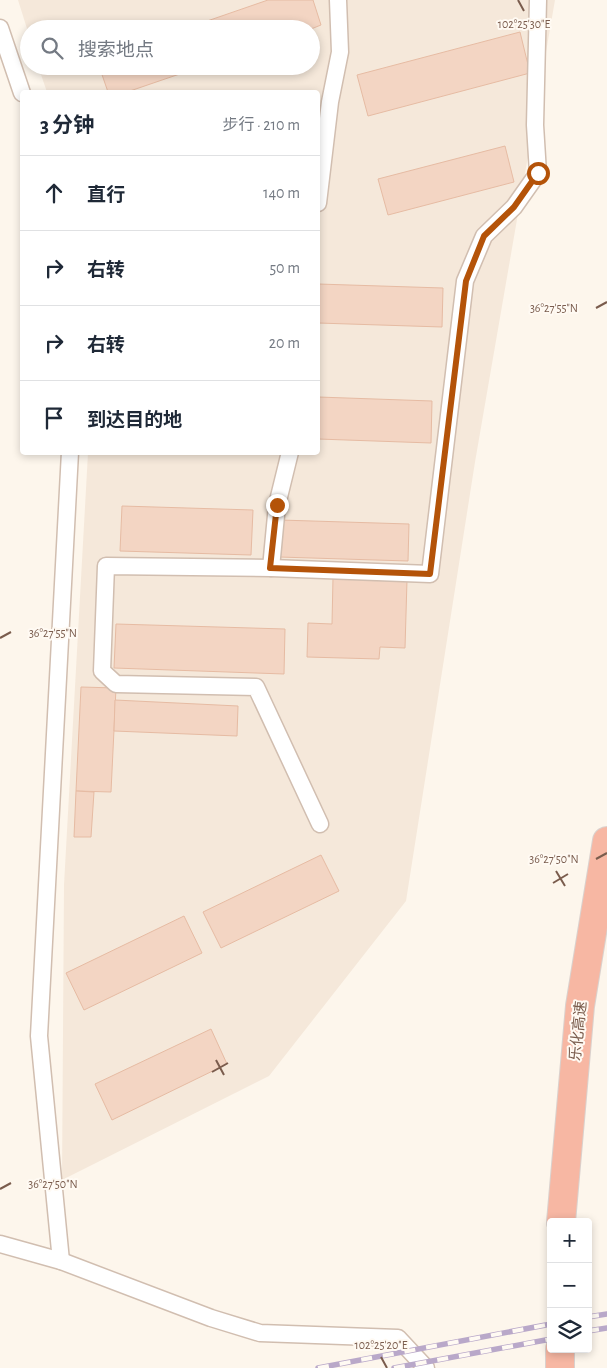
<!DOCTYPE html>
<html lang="zh">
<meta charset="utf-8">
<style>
:root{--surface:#fff;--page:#f6f6f7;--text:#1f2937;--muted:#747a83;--line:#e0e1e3}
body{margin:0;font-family:"Alegreya Sans","Noto Sans SC",sans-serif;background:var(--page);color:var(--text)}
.controls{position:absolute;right:15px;bottom:15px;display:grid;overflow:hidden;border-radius:5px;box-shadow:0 2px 8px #0003}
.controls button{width:45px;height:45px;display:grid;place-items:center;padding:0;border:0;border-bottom:1px solid var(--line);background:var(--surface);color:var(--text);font:25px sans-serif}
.stop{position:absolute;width:15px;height:15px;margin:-11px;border:4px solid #b45309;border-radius:50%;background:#fff}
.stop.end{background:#b45309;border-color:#fff;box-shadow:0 1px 5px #0008}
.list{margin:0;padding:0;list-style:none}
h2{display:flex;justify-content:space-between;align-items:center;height:65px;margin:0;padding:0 20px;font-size:21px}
h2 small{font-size:16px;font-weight:400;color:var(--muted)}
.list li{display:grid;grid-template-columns:32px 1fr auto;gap:15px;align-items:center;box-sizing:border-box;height:75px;padding:0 20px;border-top:1px solid var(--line)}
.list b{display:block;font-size:19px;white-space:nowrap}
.list em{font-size:16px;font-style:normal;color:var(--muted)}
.icon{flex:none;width:28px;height:28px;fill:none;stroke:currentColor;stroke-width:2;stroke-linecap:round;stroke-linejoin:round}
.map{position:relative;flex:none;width:607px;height:1368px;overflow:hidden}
.search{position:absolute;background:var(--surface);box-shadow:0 2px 8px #0003;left:20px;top:20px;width:300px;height:55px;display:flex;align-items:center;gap:12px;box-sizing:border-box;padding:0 18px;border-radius:28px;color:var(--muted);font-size:19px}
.panel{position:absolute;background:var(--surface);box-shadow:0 2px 8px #0003;left:20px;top:90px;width:300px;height:365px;border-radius:5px}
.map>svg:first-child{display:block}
</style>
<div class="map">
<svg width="607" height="1368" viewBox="0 0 607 1368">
<rect width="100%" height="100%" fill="#fdf6ec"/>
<polygon fill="#f5e8da" points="18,0 555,0 475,462 406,901 269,1076 62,1180 64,885 88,453 318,452 318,92 47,92 38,66 311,66 311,29 29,29 29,35"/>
<g fill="#f3d5c3" stroke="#e6bba3">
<polygon points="268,0 313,0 321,25 311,29 184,29"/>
<polygon points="520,32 530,73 368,116 357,75"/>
<polygon points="99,66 203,66 127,92 108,92"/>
<polygon points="505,146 514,182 388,215 378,179"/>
<polygon points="318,284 443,288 442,327 318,323"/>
<polygon points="318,397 432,401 431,443 318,439"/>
<polygon points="122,506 253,510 251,555 120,551"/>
<polygon points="280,520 409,524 408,561 279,557"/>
<polygon points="333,578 407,580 405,648 380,647 379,659 307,657 308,623 332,624"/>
<polygon points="116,624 285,629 284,674 114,668"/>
<polygon points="81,687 116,688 111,792 76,791"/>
<polygon points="115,700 238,706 237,736 114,731"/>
<polygon points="76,791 94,792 91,837 74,837"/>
<polygon points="321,855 339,891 221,948 203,912"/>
<polygon points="184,916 202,953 84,1010 66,973"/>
<polygon points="211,1029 227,1064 112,1120 95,1084"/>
</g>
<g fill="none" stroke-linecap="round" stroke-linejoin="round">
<g stroke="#d1beb0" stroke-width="19">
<g id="minor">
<polyline points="0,28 22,93"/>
<polyline points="318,203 330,102 340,52 338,0"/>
<polyline points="271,568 277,505 290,452"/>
<polyline points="320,824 256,687 116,684 102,671 106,566 271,568 430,574 465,281 484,236 514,207 538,173 535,125 538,0"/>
<polyline points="0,1244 61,1261 211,1318 260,1333 398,1338 426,1368"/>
<polyline points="61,1261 39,1036 70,452"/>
</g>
</g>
<g stroke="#dad1cd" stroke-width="30">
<g id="motorway">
<polyline points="561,1222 580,1006 607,841"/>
<polyline points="560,1349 560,1368"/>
</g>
</g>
<use href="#minor" stroke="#fff" stroke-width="16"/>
<use href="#motorway" stroke="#f7b7a3" stroke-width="28"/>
<g stroke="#b9a8c9" stroke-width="5.5">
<g id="rail">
<polyline points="588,1317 607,1314"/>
<polyline points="588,1331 607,1328"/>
<polyline points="318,1368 551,1324"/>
<polyline points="394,1368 551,1339"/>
</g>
</g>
<use href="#rail" stroke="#fffaf3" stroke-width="4" stroke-dasharray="11" stroke-linecap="butt"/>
</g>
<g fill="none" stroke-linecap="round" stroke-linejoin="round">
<polyline stroke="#b45309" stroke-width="6" points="277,505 270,568 430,574 466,281 484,236 514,207 538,173"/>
</g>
<path fill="none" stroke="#7a5c4d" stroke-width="2" d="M 518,0 L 524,11M 596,308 L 607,302M 0,638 L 11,632M 596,859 L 607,853M 556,871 L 565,886M 553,883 L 568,874M 216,1060 L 224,1075M 212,1072 L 228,1063M 0,1189 L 11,1183M 381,1357 L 387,1368"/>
<g text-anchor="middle" stroke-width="4" stroke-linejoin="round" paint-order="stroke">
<g font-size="15" fill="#7a5c4d" stroke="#fffaf3">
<text transform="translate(578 1031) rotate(-84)" y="5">乐化高速</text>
</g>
</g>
<g font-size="12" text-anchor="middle" fill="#7a5c4d" stroke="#fffaf3" stroke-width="4" stroke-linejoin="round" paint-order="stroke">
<text x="524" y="28">102°25'30"E</text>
<text x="554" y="312">36°27'55"N</text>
<text x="53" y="637">36°27'55"N</text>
<text x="554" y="863">36°27'50"N</text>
<text x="53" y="1188">36°27'50"N</text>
<text x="381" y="1349">102°25'20"E</text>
</g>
</svg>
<div class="controls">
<button>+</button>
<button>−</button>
<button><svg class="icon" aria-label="layers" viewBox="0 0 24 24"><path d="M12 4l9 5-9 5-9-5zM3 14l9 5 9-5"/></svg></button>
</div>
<div class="stop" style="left:538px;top:173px"></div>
<div class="stop end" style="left:277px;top:505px"></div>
<div class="search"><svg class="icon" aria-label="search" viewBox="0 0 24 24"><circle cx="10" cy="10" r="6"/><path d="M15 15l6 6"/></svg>搜索地点</div>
<section class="panel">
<h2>3 分钟<small>步行 · 210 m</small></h2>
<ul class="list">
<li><svg class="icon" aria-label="ahead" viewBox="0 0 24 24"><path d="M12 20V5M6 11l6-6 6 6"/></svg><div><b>直行</b></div><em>140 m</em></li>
<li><svg class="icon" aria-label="right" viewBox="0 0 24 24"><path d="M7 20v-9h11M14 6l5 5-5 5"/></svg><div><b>右转</b></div><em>50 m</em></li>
<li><svg class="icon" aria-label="right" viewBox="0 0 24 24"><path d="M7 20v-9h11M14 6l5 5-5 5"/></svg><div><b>右转</b></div><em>20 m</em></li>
<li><svg class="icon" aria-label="arrive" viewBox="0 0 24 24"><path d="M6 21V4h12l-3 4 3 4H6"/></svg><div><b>到达目的地</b></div></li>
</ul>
</section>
</div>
